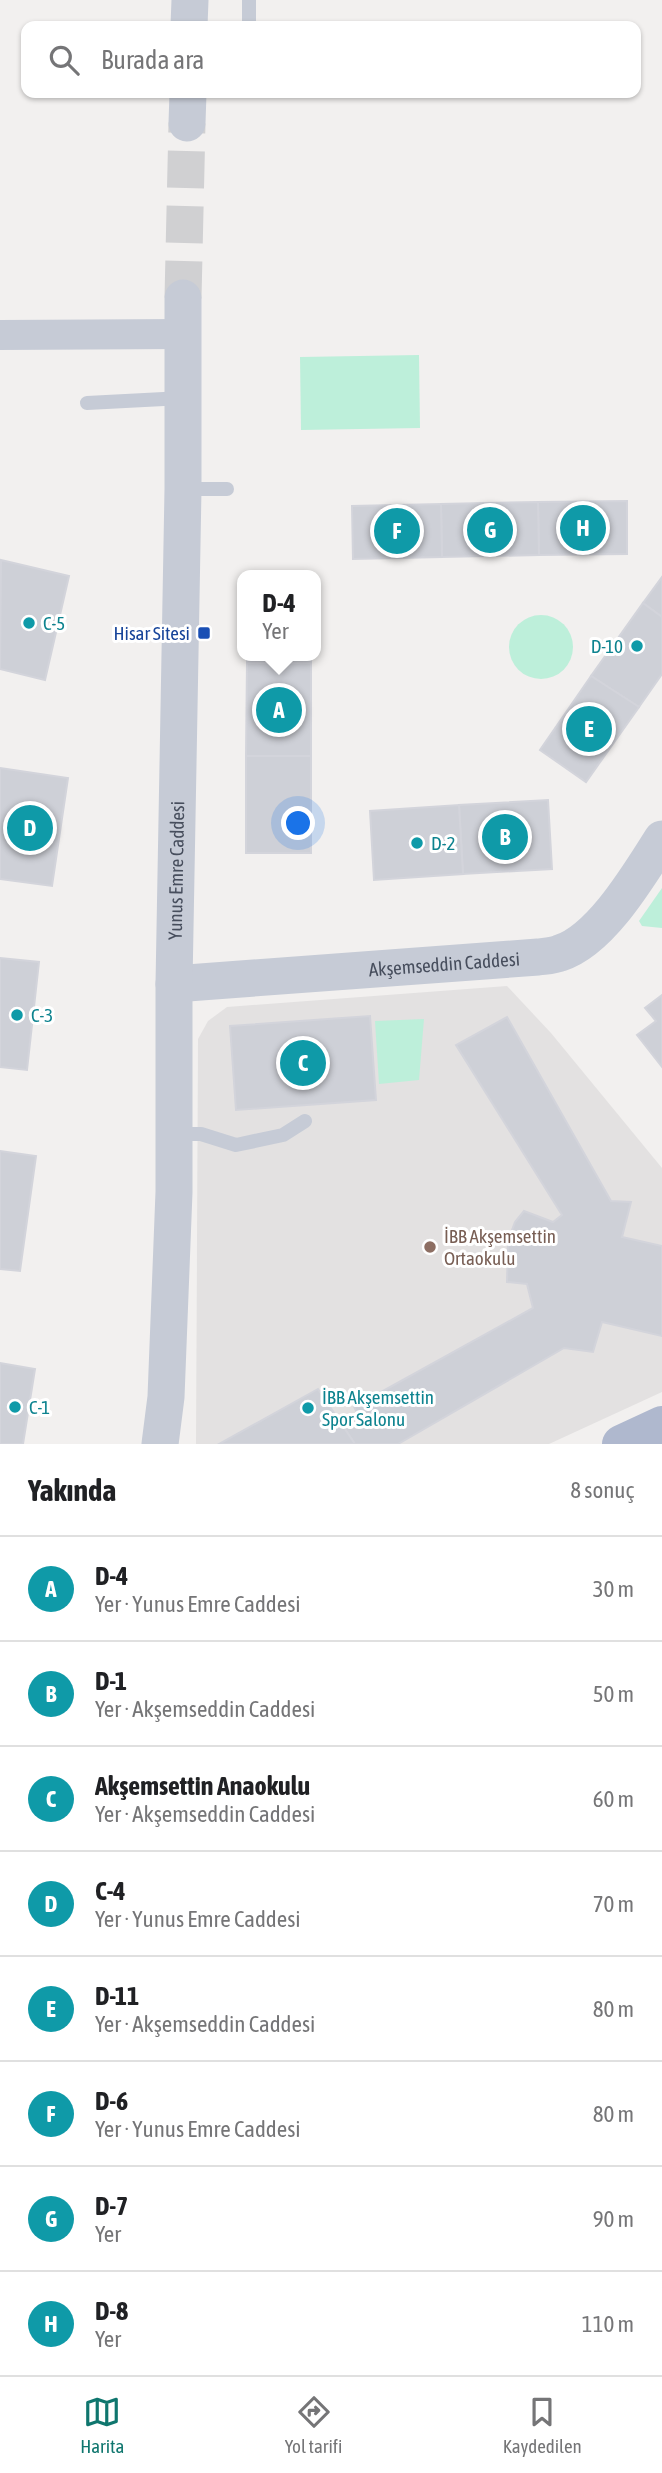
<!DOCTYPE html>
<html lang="tr">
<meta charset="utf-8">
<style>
:root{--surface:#fff;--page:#f6f6f6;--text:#202124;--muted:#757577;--line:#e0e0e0;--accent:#0f766e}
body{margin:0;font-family:"Asap Condensed",sans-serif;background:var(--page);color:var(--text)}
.you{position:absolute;left:299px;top:824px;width:24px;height:24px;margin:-18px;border:5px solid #fff;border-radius:50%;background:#1a73e8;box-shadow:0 0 0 10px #1a73e833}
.badge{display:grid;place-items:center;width:46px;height:46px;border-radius:50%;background:var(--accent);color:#fff;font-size:23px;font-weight:700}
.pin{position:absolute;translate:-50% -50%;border:4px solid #fff;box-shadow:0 2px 7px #0006}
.popup{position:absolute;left:237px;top:570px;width:84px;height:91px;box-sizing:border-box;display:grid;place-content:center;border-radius:14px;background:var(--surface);filter:drop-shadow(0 2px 5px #0005);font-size:23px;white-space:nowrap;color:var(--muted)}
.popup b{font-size:26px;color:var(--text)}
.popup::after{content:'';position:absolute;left:50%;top:100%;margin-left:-14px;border:14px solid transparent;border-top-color:var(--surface)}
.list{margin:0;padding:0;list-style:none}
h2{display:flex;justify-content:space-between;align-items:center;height:91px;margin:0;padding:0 28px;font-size:30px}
h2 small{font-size:23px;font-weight:400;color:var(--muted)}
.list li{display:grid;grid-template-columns:46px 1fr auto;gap:21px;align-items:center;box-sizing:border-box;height:105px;padding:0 28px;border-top:2px solid var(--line)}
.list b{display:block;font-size:26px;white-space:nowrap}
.list p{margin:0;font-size:23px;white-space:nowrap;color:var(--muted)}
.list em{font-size:23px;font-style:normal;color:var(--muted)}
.icon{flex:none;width:38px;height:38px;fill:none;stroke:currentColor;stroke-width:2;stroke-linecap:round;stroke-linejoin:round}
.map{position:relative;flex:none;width:662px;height:1444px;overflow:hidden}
.search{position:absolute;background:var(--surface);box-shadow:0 2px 5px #0004;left:21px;right:21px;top:21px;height:77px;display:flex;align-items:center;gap:18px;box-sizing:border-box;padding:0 24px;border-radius:14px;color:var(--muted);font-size:26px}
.sheet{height:931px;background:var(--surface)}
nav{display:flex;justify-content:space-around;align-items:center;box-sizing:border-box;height:98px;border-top:2px solid var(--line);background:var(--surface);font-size:19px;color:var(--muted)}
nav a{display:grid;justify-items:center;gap:4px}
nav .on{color:var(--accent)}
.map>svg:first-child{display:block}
</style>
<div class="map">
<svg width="662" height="1444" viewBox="0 0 662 1444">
<rect width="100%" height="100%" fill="#f2f0ef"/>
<polygon fill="#e3e1e1" points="507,986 551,1033 662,1168 662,1392 549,1444 196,1444 198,1039 208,1021 227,1007"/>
<g fill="#bdefda">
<polygon points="419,355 420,428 301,430 300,357"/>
<circle cx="541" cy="647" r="32"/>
<polygon points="662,888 662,928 642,926 639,921"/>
<polygon points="424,1019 419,1080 379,1084 375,1021"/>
</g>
<g fill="#ced0d7" stroke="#d3d4db" stroke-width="2">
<polygon points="627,501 627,554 539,555 538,502"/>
<polygon points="538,502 539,555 442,557 441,504"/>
<polygon points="441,504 442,557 353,559 352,506"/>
<polygon points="1,560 69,576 45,680 0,669"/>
<polygon points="662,577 662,617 643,603"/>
<polygon points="643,603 662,617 662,674 639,707 591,676"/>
<rect x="247" y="656" width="64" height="7"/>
<polygon points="247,663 311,663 311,756 246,756"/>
<polygon points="591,676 639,707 586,782 540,750"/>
<rect x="246" y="756" width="65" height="97"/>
<polygon points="0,768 68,778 52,886 0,879"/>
<polygon points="548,800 552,869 463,874 459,805"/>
<polygon points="459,805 463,874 374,880 370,811"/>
<polygon points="0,958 39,962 27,1070 0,1067"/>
<polygon points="662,995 662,1067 637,1035 656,1021 645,1008"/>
<polygon points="370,1016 376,1100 236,1110 230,1026"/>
<polygon points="507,1017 611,1201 631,1202 622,1237 662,1246 662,1336 602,1322 593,1352 564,1348 398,1444 355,1444 343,1426 360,1418 354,1407 533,1308 527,1284 507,1282 508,1241 515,1222 524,1211 553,1222 562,1215 456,1045"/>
<polygon points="0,1151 36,1156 20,1271 0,1269"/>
<polygon points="0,1363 35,1369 23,1444 0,1444"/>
<polygon points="318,1389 355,1444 219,1444"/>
</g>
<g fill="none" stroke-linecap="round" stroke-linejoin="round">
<polyline stroke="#d0d0d2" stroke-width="37" stroke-dasharray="37 18" stroke-linecap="butt" points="183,298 187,123"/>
<g stroke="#c6cbd6" stroke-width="14">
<polyline points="249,0 249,26"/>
<polyline points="87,403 183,398"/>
<polyline points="183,489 227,489"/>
<polyline points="174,1134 201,1134 236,1145 283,1135 305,1121"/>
</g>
<polyline stroke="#c6cbd6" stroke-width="30" points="0,335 182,334"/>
<g stroke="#c6cbd6" stroke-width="37">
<polyline points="189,26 190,0"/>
<polyline points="187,123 188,93"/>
<path id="s1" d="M 174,984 L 538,957 C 545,956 553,956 560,953 C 601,940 639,875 662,839"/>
<path id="s2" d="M 160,1444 L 166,1397 L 174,1192 L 174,984 L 183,489 L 183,298"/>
</g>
<polyline stroke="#afb8ce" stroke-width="38" points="621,1444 662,1425"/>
</g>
<g fill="#0f9aa8" stroke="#fff" stroke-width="2.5">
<circle cx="29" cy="623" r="7"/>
<circle cx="637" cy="646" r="7"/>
<circle cx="417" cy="843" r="7"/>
<circle cx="17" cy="1015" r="7"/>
<circle cx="15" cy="1407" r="7"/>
<circle cx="308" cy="1408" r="7"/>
</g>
<rect fill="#1a4fb4" stroke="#fff" stroke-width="2.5" x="197" y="626" width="14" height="14" rx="3.5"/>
<circle fill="#8d6e63" stroke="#fff" stroke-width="2.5" cx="430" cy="1247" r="7"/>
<g text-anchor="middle" stroke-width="6" stroke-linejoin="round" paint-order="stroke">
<g font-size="19" fill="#0d838f" stroke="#fff" text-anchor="start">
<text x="43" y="630">C-5</text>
<text x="623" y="653" text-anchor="end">D-10</text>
<text x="431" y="850">D-2</text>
<text x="31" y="1022">C-3</text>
<text x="322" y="1404">İBB Akşemsettin<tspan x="322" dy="22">Spor Salonu</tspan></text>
<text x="29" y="1414">C-1</text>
</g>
<g font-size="19" fill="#164399" stroke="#fff" text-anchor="end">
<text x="190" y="640">Hisar Sitesi</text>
</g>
<g font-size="19" fill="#474e5d" stroke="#fff">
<text dy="7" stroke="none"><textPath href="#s2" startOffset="574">Yunus Emre Caddesi</textPath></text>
<text dy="7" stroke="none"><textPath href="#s1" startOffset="271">Akşemseddin Caddesi</textPath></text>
</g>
<g font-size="19" fill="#785e54" stroke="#fff" text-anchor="start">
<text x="444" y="1243">İBB Akşemsettin<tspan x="444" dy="22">Ortaokulu</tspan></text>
</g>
</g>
</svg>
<div class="you"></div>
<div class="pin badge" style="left:279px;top:710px;background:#0f9aa8">A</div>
<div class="popup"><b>D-4</b>Yer</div>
<div class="pin badge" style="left:505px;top:837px;background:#0f9aa8">B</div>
<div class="pin badge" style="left:303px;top:1063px;background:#0f9aa8">C</div>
<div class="pin badge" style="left:30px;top:828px;background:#0f9aa8">D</div>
<div class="pin badge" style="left:589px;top:729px;background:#0f9aa8">E</div>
<div class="pin badge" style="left:397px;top:531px;background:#0f9aa8">F</div>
<div class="pin badge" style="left:490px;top:530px;background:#0f9aa8">G</div>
<div class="pin badge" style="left:583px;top:528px;background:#0f9aa8">H</div>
<div class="search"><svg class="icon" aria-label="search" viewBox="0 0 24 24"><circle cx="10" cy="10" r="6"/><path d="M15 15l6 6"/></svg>Burada ara</div>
</div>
<section class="sheet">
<h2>Yakında<small>8 sonuç</small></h2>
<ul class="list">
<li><span class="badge" style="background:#0f9aa8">A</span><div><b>D-4</b><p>Yer · Yunus Emre Caddesi</p></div><em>30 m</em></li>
<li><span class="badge" style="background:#0f9aa8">B</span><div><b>D-1</b><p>Yer · Akşemseddin Caddesi</p></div><em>50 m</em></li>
<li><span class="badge" style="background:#0f9aa8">C</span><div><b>Akşemsettin Anaokulu</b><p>Yer · Akşemseddin Caddesi</p></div><em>60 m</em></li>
<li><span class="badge" style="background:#0f9aa8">D</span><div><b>C-4</b><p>Yer · Yunus Emre Caddesi</p></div><em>70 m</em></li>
<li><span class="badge" style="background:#0f9aa8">E</span><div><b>D-11</b><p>Yer · Akşemseddin Caddesi</p></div><em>80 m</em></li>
<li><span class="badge" style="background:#0f9aa8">F</span><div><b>D-6</b><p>Yer · Yunus Emre Caddesi</p></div><em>80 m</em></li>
<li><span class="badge" style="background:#0f9aa8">G</span><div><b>D-7</b><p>Yer</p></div><em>90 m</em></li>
<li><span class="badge" style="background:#0f9aa8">H</span><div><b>D-8</b><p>Yer</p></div><em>110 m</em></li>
</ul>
</section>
<nav>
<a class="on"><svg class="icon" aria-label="map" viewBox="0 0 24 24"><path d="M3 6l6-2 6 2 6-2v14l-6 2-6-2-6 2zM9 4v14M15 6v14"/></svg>Harita</a>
<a><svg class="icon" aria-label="directions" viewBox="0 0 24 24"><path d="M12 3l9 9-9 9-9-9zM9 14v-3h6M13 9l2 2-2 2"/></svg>Yol tarifi</a>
<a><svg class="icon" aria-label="saved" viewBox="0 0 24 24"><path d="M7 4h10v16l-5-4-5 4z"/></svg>Kaydedilen</a>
</nav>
